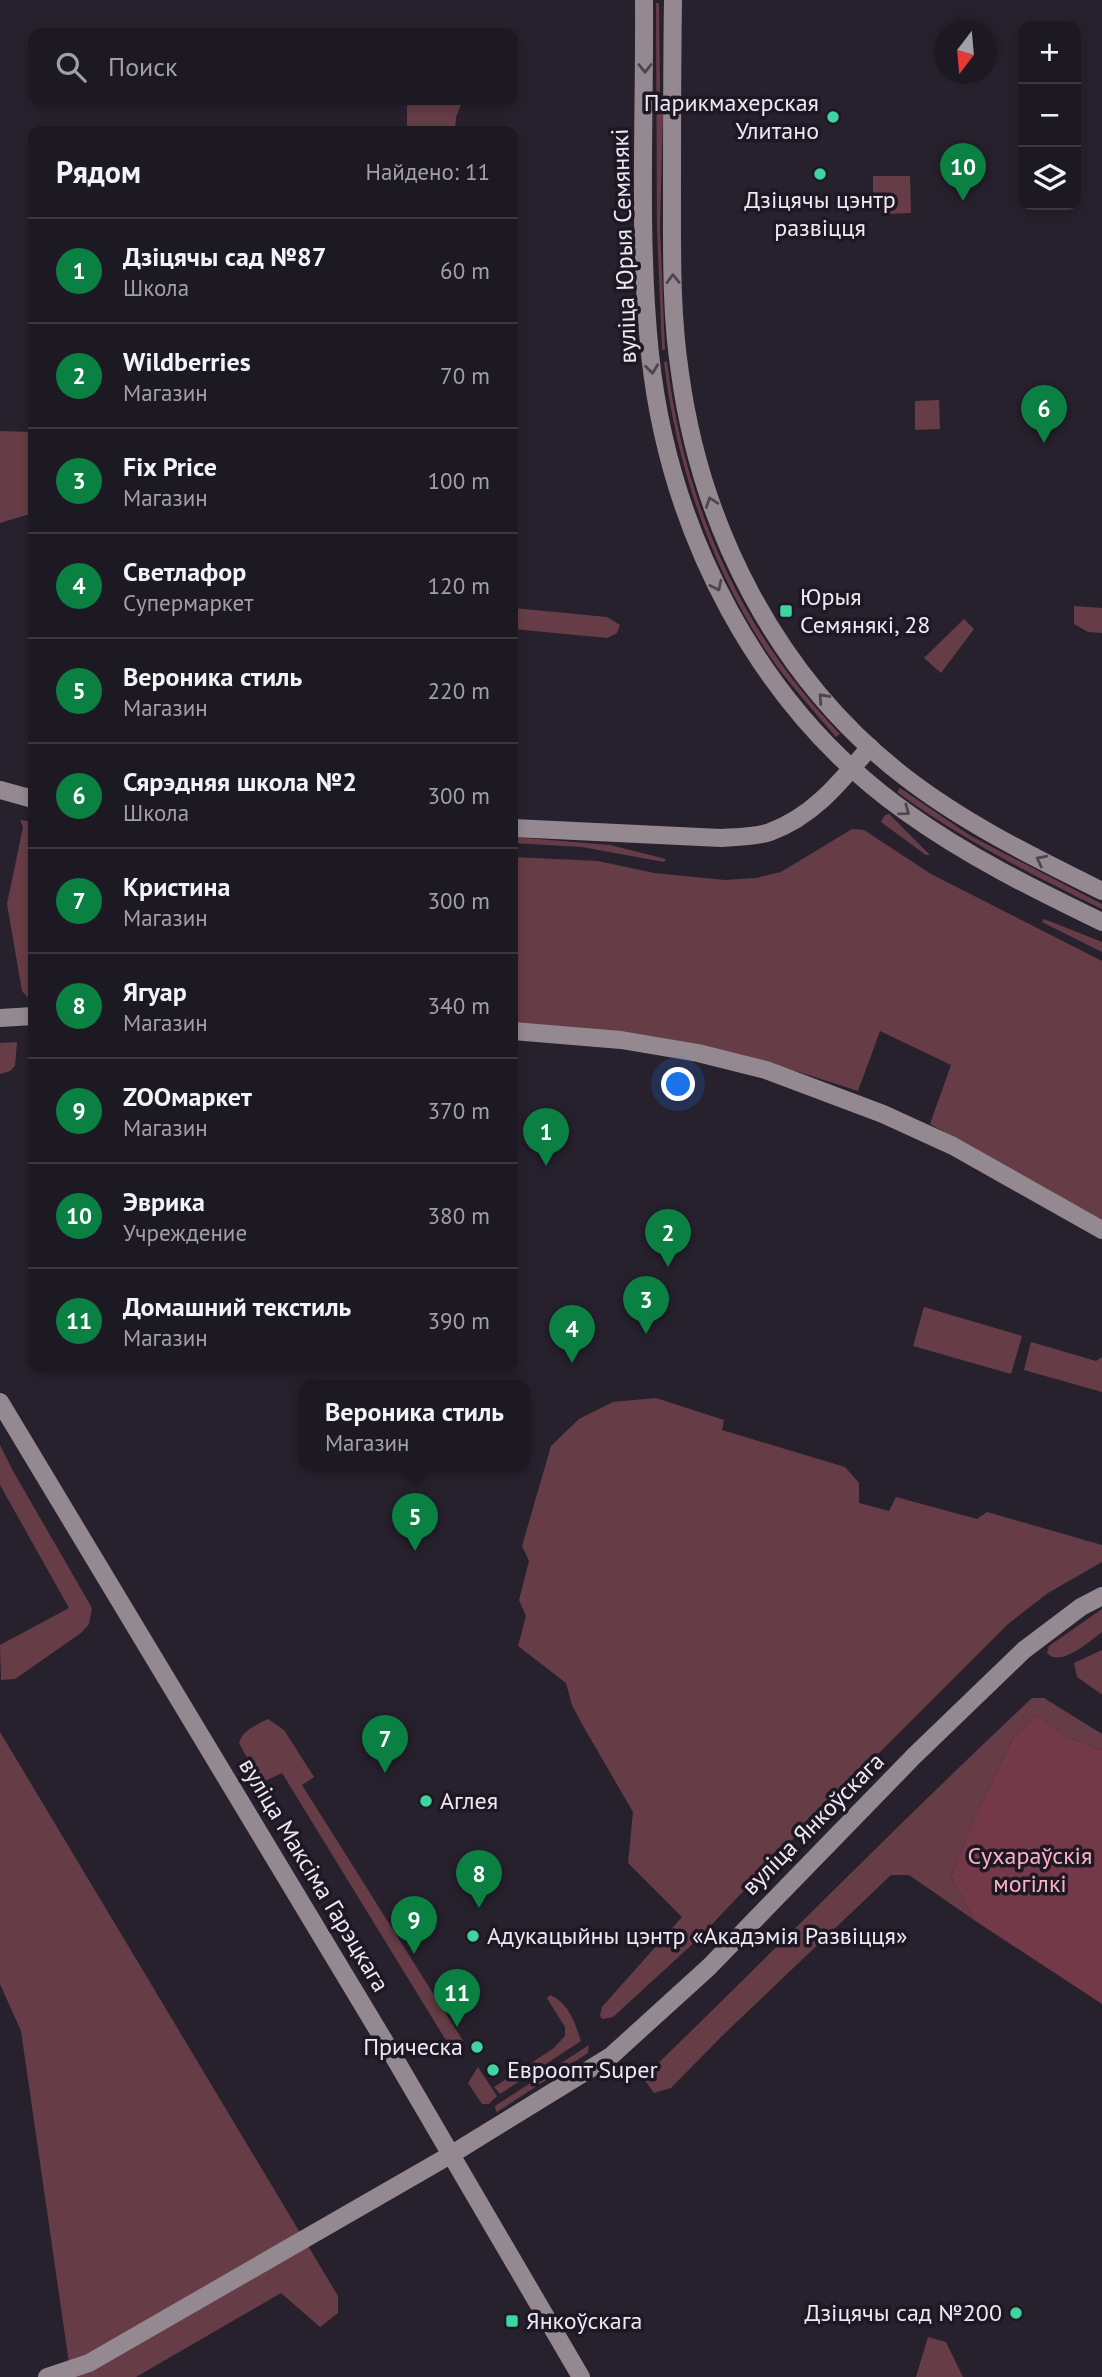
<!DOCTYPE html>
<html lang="ru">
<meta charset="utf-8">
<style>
:root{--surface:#1d1922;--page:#25222a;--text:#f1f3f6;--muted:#a0a0a5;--line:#3b3840;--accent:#0b8043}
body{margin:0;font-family:"PT Sans",sans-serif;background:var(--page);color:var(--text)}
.controls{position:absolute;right:21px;top:21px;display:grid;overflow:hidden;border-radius:14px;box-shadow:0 4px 10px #0003}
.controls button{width:63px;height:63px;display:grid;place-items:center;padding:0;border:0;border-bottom:2px solid var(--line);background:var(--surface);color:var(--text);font:35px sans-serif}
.compass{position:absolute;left:934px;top:21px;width:63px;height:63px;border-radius:50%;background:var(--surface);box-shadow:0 4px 10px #0003;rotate:196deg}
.you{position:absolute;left:679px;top:1085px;width:24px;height:24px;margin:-18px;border:5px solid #fff;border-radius:50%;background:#1a73e8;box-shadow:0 0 0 10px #1a73e833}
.badge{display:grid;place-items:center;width:46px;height:46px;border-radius:50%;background:var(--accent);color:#fff;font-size:23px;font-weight:700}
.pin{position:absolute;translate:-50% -58px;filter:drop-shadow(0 2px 4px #0008)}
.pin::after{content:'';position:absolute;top:37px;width:24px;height:21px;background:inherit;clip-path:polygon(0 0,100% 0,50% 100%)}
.popup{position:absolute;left:299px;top:1380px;width:231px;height:91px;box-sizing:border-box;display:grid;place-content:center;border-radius:14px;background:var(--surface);filter:drop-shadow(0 2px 5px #0005);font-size:23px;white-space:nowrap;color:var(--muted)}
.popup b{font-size:26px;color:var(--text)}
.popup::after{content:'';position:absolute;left:50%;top:100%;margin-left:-14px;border:14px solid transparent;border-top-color:var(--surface)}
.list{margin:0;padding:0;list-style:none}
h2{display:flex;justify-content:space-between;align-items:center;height:91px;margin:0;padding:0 28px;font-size:30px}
h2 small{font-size:23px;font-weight:400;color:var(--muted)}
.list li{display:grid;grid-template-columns:46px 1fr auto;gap:21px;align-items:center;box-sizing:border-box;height:105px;padding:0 28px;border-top:2px solid var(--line)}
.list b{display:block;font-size:26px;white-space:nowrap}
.list p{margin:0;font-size:23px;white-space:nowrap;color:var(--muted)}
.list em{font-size:23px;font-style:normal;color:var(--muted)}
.icon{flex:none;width:38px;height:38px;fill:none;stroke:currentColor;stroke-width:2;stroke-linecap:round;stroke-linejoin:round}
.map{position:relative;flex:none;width:1102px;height:2377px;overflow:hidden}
.search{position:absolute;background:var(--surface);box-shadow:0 4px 10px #0003;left:28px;top:28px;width:490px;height:77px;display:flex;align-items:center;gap:18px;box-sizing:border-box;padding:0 24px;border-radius:14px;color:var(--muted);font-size:26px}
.panel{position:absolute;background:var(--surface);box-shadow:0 4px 10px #0003;left:28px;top:126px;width:490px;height:1246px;border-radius:14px}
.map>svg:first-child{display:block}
</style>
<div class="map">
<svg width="1102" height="2377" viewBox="0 0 1102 2377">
<rect width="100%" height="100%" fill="#27212e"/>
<g fill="#663d46">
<polygon points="656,3 659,3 660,96 663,113 660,228 665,350 662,350 657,228"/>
<polygon points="407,100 463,100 456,117 455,131 407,129"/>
<path d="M 873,176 L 910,176 L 911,213 C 898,213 881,217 873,206 Z"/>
<path d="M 667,361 C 684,503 740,631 840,734 L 836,737 C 813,710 789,684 769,655 C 711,568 676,465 664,362 Z"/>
<polygon points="939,400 940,429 915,430 915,401"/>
<polygon points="0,431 33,432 33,513 0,523"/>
<polygon points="1074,606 1102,608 1102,633 1088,632 1074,624"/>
<polygon points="513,608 607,617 620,625 617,633 607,638 513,629"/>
<polygon points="964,619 974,629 941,673 924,658"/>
<path d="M 900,788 L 971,836 L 1102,904 L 1102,909 C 1031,874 961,839 897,792 Z"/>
<polygon points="889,814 930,855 926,855 881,822 885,815"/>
<polygon points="20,820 33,822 33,1003 22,991 7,904 23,827"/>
<path d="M 852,829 L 864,830 L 931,874 L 1102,961 L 1102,1220 L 930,1124 L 951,1065 L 880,1031 L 858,1091 C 809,1075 759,1059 709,1048 C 645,1033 578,1027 513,1023 L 513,857 L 598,861 L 654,873 L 725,880 L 756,878 L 781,872 Z"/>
<polygon points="513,837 610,845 666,859 664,862 582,847 513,843"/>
<polygon points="1044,919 1102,942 1102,952 1042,922"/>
<polygon points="17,1042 15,1066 10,1071 0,1074 0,1043"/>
<polygon points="924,1307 1022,1336 1011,1374 913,1346"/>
<polygon points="1031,1342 1096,1361 1102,1357 1102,1392 1024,1370"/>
<polygon points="656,1398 724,1420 722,1430 845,1467 859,1483 859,1503 889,1511 896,1497 977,1519 987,1512 1102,1545 1102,1562 1048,1593 1008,1624 784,1848 698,1939 613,2017 603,2019 600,2016 602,2007 682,1917 628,1863 633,1812 582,1724 572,1705 566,1683 518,1646 526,1616 519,1600 529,1561 522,1546 551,1446 579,1419 613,1402"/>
<polygon points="0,1445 13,1471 92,1608 89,1624 81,1633 15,1679 1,1680 0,1645 69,1608 0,1485"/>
<path d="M 1102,1609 L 1102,1632 C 1090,1641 1060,1668 1047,1653 L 1049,1646 Z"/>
<polygon points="1102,1650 1102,1694 1101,1694 1077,1677 1074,1663"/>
<path d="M 1032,1698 L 1044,1698 L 1102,1734 L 1102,1750 L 1067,1737 L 1036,1715 L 1013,1738 L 974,1819 L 951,1876 L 974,1920 L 909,1875 L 891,1875 L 723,2035 L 671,2088 L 654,2093 L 643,2078 C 773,1952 900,1822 1032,1698 Z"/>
<path d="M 268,1719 L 284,1730 L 314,1777 L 302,1785 L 463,2041 L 457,2044 L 447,2042 L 282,1773 L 261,1783 L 239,1743 C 243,1730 256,1725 268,1719 Z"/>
<polygon points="0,1732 338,2296 338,2313 320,2327 281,2293 136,2377 71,2377 21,2031 0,1984"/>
<path d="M 550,1995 C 569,2003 575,2023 581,2041 L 500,2094 L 494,2087 L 554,2048 L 565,2036 L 565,2027 L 547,1998 Z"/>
<polygon points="589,2045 588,2053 497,2112 496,2111 495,2106"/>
<polygon points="478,2067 497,2096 489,2104 482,2104 468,2083"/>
<polygon points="928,2337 946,2342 963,2377 916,2377"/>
</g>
<polygon fill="#733948" points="1036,1715 1067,1737 1102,1750 1102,2004 974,1920 951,1876 974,1819 1013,1738"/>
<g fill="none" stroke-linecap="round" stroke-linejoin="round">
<g stroke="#948990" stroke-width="18">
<path d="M 644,0 C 645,116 638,239 650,354 C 669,533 758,707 906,812 C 967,856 1034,889 1102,922"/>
<path d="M 673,0 C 672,65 672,130 672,195 C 672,254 671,314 680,373 C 701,528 777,677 901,774 C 962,822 1033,857 1102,891"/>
<polyline points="0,790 33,799"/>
<path d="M 513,828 L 721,838 C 738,837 755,837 770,832 C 814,816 841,781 870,747"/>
<polyline points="0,1018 33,1016"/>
<polyline points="513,1031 621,1040 698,1053 766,1070 883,1114 953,1146 1102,1230"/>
<polyline points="0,1402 391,2052 581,2377"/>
<polyline points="47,2377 89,2363 452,2154 611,2056 709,1967 914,1756 1024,1650 1081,1607 1102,1596"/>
</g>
</g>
<defs><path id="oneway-chevron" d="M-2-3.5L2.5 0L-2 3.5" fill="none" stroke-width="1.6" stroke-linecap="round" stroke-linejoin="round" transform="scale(1.75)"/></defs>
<g stroke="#4d454f">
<use href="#oneway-chevron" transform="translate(645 68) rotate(90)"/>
<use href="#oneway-chevron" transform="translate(673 279) rotate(-91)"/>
<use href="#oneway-chevron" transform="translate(652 369) rotate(83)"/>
<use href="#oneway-chevron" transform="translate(711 502) rotate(-109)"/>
<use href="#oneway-chevron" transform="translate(717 586) rotate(64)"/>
<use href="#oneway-chevron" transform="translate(823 698) rotate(-132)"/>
<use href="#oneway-chevron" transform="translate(905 811) rotate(36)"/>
<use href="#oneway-chevron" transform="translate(1041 860) rotate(-153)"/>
</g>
<g fill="#40d4a1" stroke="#1e1724" stroke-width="2.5">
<circle cx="833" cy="117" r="7"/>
<circle cx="820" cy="174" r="7"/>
<rect x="779" y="604" width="14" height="14" rx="3.5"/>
<circle cx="426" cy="1801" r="7"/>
<circle cx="473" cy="1936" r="7"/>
<circle cx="477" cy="2047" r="7"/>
<circle cx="493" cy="2070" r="7"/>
<circle cx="1016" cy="2313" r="7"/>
<rect x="505" y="2314" width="14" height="14" rx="3.5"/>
</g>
<g text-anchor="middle" stroke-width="7" stroke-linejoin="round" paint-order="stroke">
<g font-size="24" fill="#ede8f1" stroke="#1e1724" text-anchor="start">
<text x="819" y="111" text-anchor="end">Парикмахерская<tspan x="819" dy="28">Улитано</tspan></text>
<text x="820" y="208" text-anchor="middle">Дзіцячы цэнтр<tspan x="820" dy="28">развіцця</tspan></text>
<text x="800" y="605">Юрыя<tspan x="800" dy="28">Семянякі, 28</tspan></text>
<text x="440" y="1809">Аглея</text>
<text x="487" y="1944">Адукацыйны цэнтр «Акадэмія Развіцця»</text>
<text x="463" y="2055" text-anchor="end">Прическа</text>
<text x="507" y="2078">Евроопт Super</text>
<text x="1002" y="2321" text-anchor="end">Дзіцячы сад №200</text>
<text x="526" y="2329">Янкоўскага</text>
</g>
<g font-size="24" fill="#ede8f1" stroke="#1e1724">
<text transform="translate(624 246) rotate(-92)" y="8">вуліца Юрыя Семянякі</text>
<text transform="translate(813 1824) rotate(-45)" y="8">вуліца Янкоўскага</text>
<text transform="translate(314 1875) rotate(59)" y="8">вуліца Максіма Гарэцкага</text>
</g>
<g font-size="24" fill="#fdb1c1" stroke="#1e1724">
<text x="1030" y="1864">Сухараўскія<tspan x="1030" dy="28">могілкі</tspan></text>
</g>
</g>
</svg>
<div class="controls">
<button>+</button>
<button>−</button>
<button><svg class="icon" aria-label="layers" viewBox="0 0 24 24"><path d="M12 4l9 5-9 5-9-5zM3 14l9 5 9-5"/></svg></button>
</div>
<svg class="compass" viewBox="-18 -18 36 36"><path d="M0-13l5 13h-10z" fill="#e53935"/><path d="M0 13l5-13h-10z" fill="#a0a0a5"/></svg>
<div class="you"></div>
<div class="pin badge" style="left:546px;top:1166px">1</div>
<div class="pin badge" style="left:668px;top:1267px">2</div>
<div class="pin badge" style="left:646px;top:1334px">3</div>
<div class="pin badge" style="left:572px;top:1363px">4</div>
<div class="pin badge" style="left:415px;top:1551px">5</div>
<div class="popup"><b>Вероника стиль</b>Магазин</div>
<div class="pin badge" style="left:1044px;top:443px">6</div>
<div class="pin badge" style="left:385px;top:1773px">7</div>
<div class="pin badge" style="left:479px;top:1908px">8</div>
<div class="pin badge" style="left:414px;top:1954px">9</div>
<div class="pin badge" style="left:963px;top:201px">10</div>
<div class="pin badge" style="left:457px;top:2027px">11</div>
<div class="search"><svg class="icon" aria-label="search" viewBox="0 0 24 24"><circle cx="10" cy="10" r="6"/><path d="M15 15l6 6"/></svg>Поиск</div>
<section class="panel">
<h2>Рядом<small>Найдено: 11</small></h2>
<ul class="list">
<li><span class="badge">1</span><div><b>Дзіцячы сад №87</b><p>Школа</p></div><em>60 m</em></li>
<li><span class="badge">2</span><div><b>Wildberries</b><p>Магазин</p></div><em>70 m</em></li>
<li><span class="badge">3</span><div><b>Fix Price</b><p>Магазин</p></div><em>100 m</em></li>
<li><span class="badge">4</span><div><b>Светлафор</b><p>Супермаркет</p></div><em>120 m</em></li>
<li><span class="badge">5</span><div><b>Вероника стиль</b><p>Магазин</p></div><em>220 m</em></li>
<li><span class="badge">6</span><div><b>Сярэдняя школа №2</b><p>Школа</p></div><em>300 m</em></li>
<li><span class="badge">7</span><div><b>Кристина</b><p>Магазин</p></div><em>300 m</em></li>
<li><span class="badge">8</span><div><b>Ягуар</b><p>Магазин</p></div><em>340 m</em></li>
<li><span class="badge">9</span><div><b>ZOOмаркет</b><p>Магазин</p></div><em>370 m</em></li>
<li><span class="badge">10</span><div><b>Эврика</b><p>Учреждение</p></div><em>380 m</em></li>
<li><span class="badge">11</span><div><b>Домашний текстиль</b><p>Магазин</p></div><em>390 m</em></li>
</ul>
</section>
</div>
